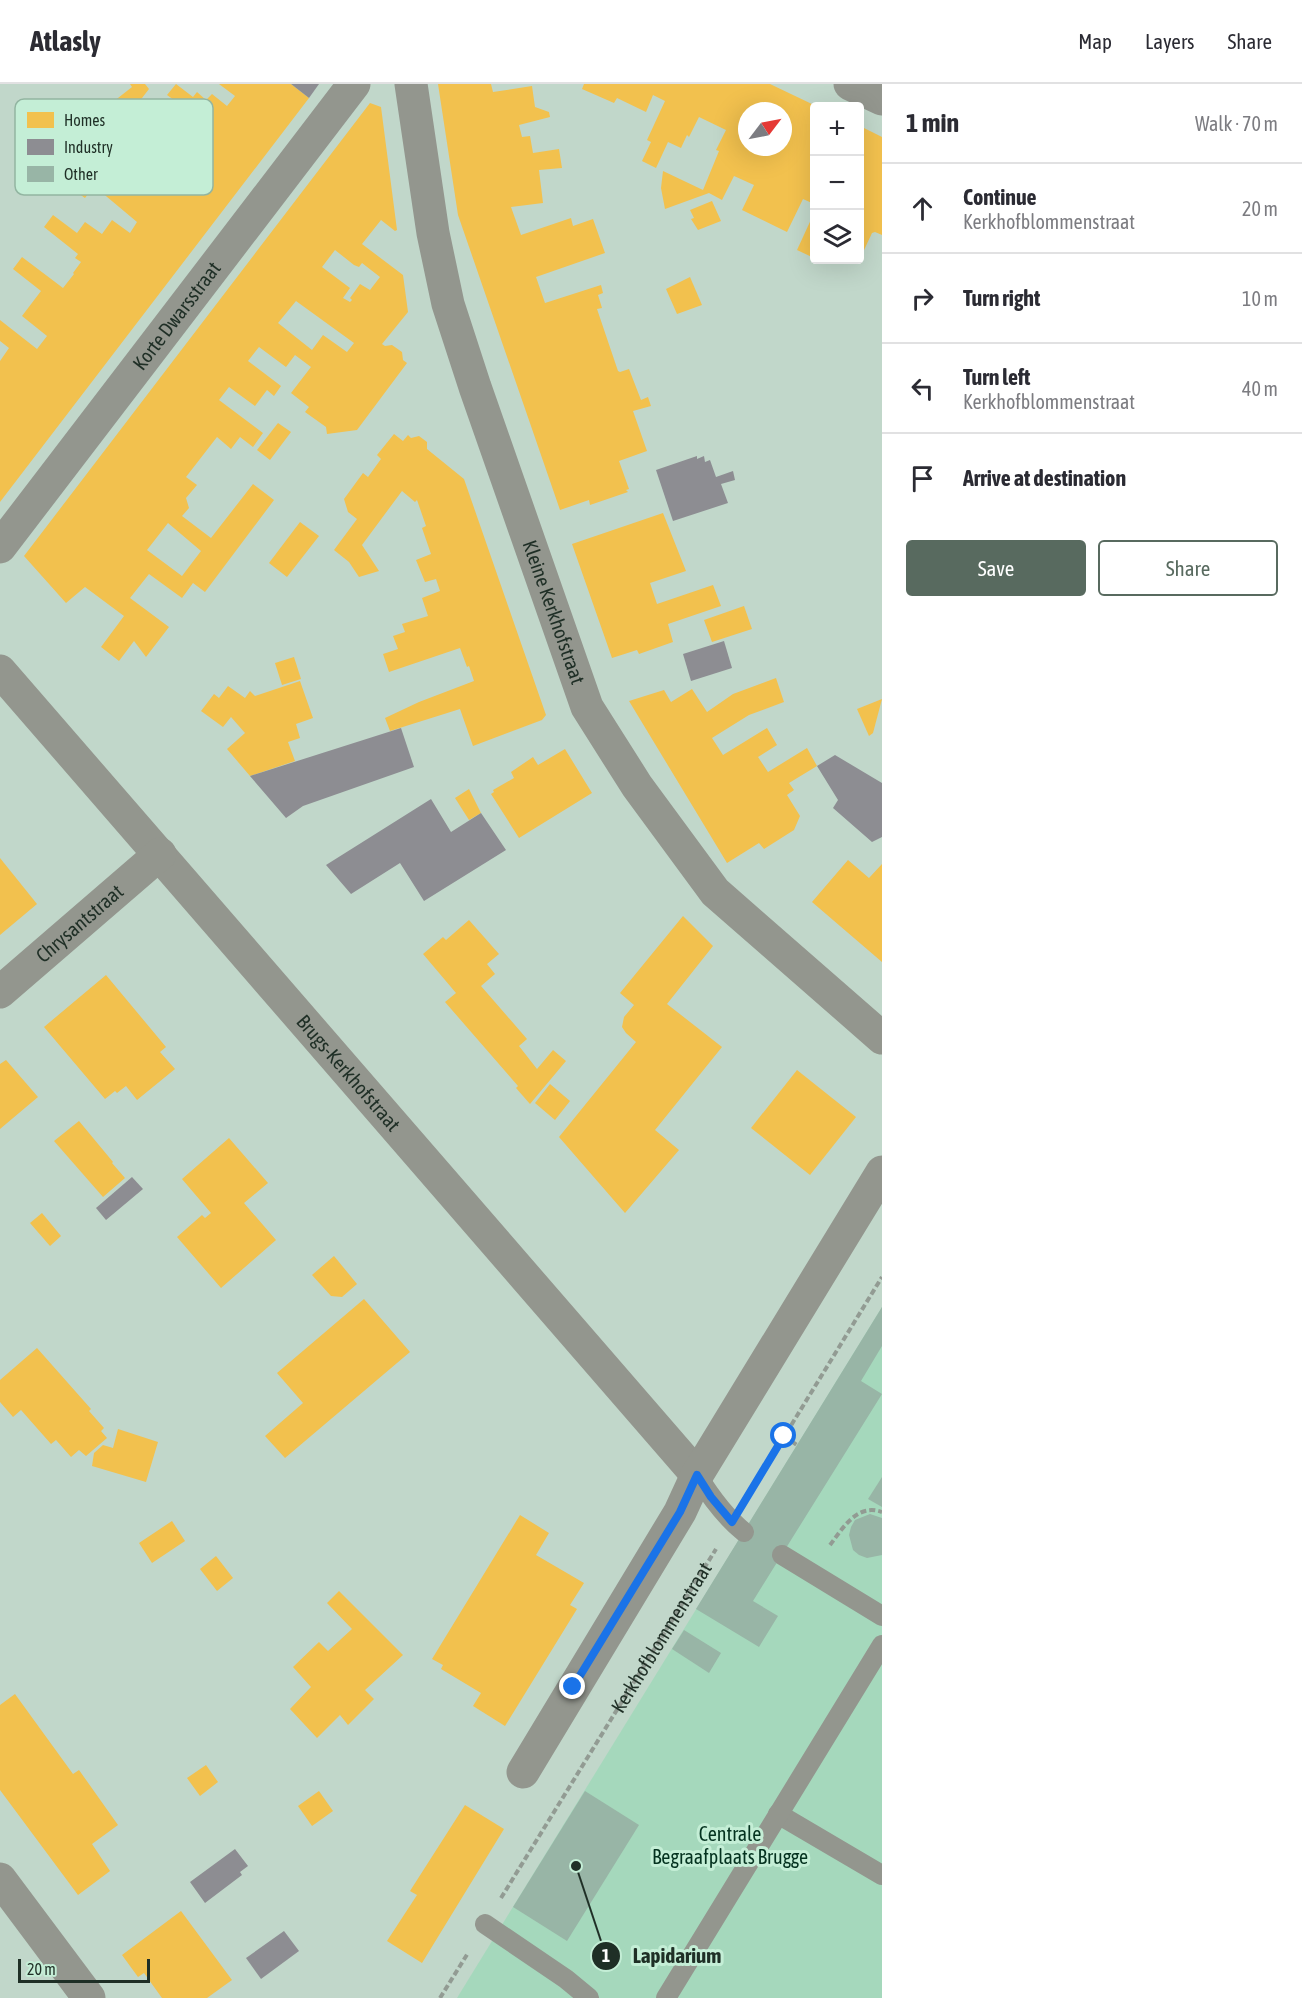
<!DOCTYPE html>
<meta charset="utf-8">
<style>
:root{--surface:#fff;--page:#f7f7f7;--text:#2b2b33;--muted:#7c7c81;--line:#e1e1e2;--accent:#586a5f}
body{margin:0;font-family:"Asap Condensed",sans-serif;background:var(--page);color:var(--text)}
.controls{position:absolute;right:18px;top:18px;display:grid;overflow:hidden;border-radius:6px;box-shadow:0 6px 24px #0002}
.controls button{width:54px;height:54px;display:grid;place-items:center;padding:0;border:0;border-bottom:2px solid var(--line);background:var(--surface);color:var(--text);font:30px sans-serif}
.compass{position:absolute;left:738px;top:18px;width:54px;height:54px;border-radius:50%;background:var(--surface);box-shadow:0 6px 24px #0002;rotate:58deg}
.scale{position:absolute;left:18px;bottom:15px;width:132px;box-sizing:border-box;padding-left:6px;border:3px solid #1f2f26;border-top:0;font-size:16px;line-height:21px;white-space:nowrap;color:#1f2f26;-webkit-text-stroke:4px #c4eed6;paint-order:stroke}
.stop{position:absolute;width:18px;height:18px;margin:-14px;border:4px solid #1a73e8;border-radius:50%;background:#fff}
.stop.end{background:#1a73e8;border-color:#fff;box-shadow:0 2px 6px #0008}
.list{margin:0;padding:0;list-style:none}
h2{display:flex;justify-content:space-between;align-items:center;height:78px;margin:0;padding:0 24px;font-size:26px}
h2 small{font-size:20px;font-weight:400;color:var(--muted)}
.list li{display:grid;grid-template-columns:39px 1fr auto;gap:18px;align-items:center;box-sizing:border-box;height:90px;padding:0 24px;border-top:2px solid var(--line)}
.list b{display:block;font-size:22px;white-space:nowrap}
.list p{margin:0;font-size:20px;white-space:nowrap;color:var(--muted)}
.list em{font-size:20px;font-style:normal;color:var(--muted)}
.actions{display:flex;gap:12px;padding:18px 24px}
.actions a{flex:1;padding:14px 0;border:2px solid var(--accent);border-radius:6px;text-align:center;font-size:21px;color:var(--accent)}
.actions .main{background:var(--accent);color:#fff}
.icon{flex:none;width:33px;height:33px;fill:none;stroke:currentColor;stroke-width:2;stroke-linecap:round;stroke-linejoin:round}
.map{position:relative;flex:none;width:882px;height:1914px;overflow:hidden}
header{display:flex;align-items:center;gap:36px;box-sizing:border-box;height:84px;padding:0 30px;background:var(--surface);border-bottom:2px solid var(--line)}
header strong{font-size:28px}
nav{display:flex;gap:33px;margin-inline-start:auto;font-size:21px}
main{display:flex}
aside{flex:1;background:var(--surface)}
.map>svg:first-child{display:block}
</style>
<header>
<strong>Atlasly</strong>
<nav><a>Map</a><a>Layers</a><a>Share</a></nav>
</header>
<main>
<div class="map">
<svg width="882" height="1914" viewBox="0 0 882 1914">
<rect width="100%" height="100%" fill="#c1d7ca"/>
<polygon fill="#a5d8bc" points="882,1223 882,1914 457,1914"/>
<g fill="#f2c14e" fill-rule="evenodd">
<path d="M 130,0 L 145,0 L 149,5 L 132,27 L 163,51 L 185,24 L 167,11 L 176,0 L 193,13 L 197,8 L 206,16 L 212,10 L 227,22 L 235,12 L 219,0 L 291,0 L 309,14 L 0,418 L 0,277 L 9,264 L 0,257 L 0,236 L 37,265 L 47,252 L 22,232 L 41,207 L 13,185 L 22,173 L 63,204 L 74,190 L 73,189 L 81,178 L 75,174 L 78,170 L 44,143 L 53,131 L 77,149 L 85,138 L 102,150 L 112,136 L 130,149 L 137,138 L 94,102 L 85,114 L 72,105 L 96,74 L 83,58 L 107,28 L 104,25 L 132,3 ZM 112,55 L 133,71 L 143,59 L 164,76 L 145,97 L 129,85 L 128,87 L 102,67 Z"/>
<polygon points="438,0 491,0 493,8 532,2 535,23 549,28 550,33 519,41 522,53 530,52 533,69 559,65 562,84 539,86 543,119 511,123 521,151 571,134 573,142 593,135 605,169 536,193 545,219 601,201 603,209 598,211 602,224 597,225 618,287 620,288 629,285 641,316 648,313 651,322 633,327 647,367 619,377 629,405 626,406 628,408 590,421 589,416 560,426 458,131"/>
<path d="M 584,0 L 770,0 L 814,21 L 814,120 L 803,115 L 787,148 L 742,126 L 754,101 L 734,92 L 722,116 L 709,109 L 665,125 L 661,104 L 663,87 L 703,106 L 719,67 L 716,66 L 726,46 L 699,33 L 689,53 L 687,51 L 681,64 L 668,58 L 656,84 L 642,77 L 651,58 L 647,56 L 665,17 L 653,11 L 646,28 L 617,14 L 614,19 L 582,5 ZM 747,27 L 783,27 L 783,63 L 747,63 Z"/>
<path d="M 370,19 L 381,23 L 397,146 L 395,147 L 381,136 L 362,160 L 403,191 L 408,228 L 382,260 L 385,262 L 392,261 L 402,268 L 403,276 L 407,279 L 357,346 L 327,350 L 326,343 L 305,328 L 309,323 L 291,309 L 311,283 L 295,271 L 286,283 L 259,263 L 248,277 L 281,302 L 274,312 L 267,306 L 255,322 L 229,303 L 219,316 L 263,349 L 253,363 L 240,353 L 231,365 L 217,353 L 186,393 L 197,401 L 186,414 L 189,424 L 182,432 L 211,454 L 253,400 L 274,416 L 205,508 L 193,499 L 182,514 L 149,490 L 130,514 L 169,543 L 146,573 L 134,557 L 119,577 L 101,563 L 124,532 L 85,503 L 66,519 L 24,472 ZM 335,166 L 354,181 L 359,183 L 362,179 L 380,193 L 370,206 L 360,200 L 350,214 L 352,216 L 350,218 L 343,214 L 350,204 L 322,183 ZM 296,217 L 354,259 L 347,268 L 323,251 L 312,266 L 278,239 ZM 168,439 L 201,467 L 182,492 L 147,466 Z"/>
<polygon points="860,42 882,53 882,151 875,148 872,149 858,179 849,176 860,176"/>
<polygon points="712,117 721,137 698,146 691,135 694,134 690,126"/>
<polygon points="814,129 814,174 797,166"/>
<polygon points="690,193 702,221 677,230 666,205"/>
<polygon points="278,339 291,348 270,376 257,366"/>
<polygon points="394,350 403,357 408,351 411,354 419,352 427,358 427,365 464,395 546,631 542,636 473,662 460,625 390,647 385,634 419,618 474,597 469,582 467,583 460,564 389,588 383,570 398,565 393,552 405,548 402,540 428,532 422,514 440,507 436,495 425,498 416,476 431,470 422,444 426,442 417,416 415,418 402,407 362,461 379,487 359,493 349,478 334,466 357,435 348,428 344,415 363,389 368,393 381,375 377,371"/>
<polygon points="663,429 686,487 650,499 657,520 713,501 721,522 668,540 673,558 639,570 637,566 612,574 572,460"/>
<polygon points="300,438 319,452 287,493 269,479"/>
<polygon points="744,522 752,545 712,558 704,536"/>
<polygon points="294,573 301,595 282,601 275,579"/>
<polygon points="776,594 784,618 749,631 712,654 723,671 767,644 777,661 758,673 768,688 807,664 817,682 789,699 794,706 787,711 800,732 794,746 764,765 759,759 727,779 629,617 664,606 671,618 692,605 707,628 733,610"/>
<polygon points="300,597 313,634 296,640 300,654 288,658 295,677 250,692 227,665 245,649 231,633 223,643 201,627 214,610 219,614 228,602 245,614 250,607 255,612"/>
<polygon points="882,615 873,649 869,652 857,625"/>
<polygon points="565,665 592,709 519,754 491,710 494,708 493,706 514,694 511,688 533,673 538,681"/>
<polygon points="469,705 481,729 469,736 455,714"/>
<polygon points="0,774 37,820 0,851"/>
<polygon points="848,776 869,794 882,780 882,878 812,818"/>
<polygon points="683,832 713,862 667,920 722,963 655,1046 679,1066 625,1129 559,1053 636,958 626,949 622,943 624,933 634,921 620,909"/>
<polygon points="469,836 499,870 487,880 495,890 481,902 527,955 519,962 537,985 553,966 566,977 530,1020 516,1004 518,1002 445,918 456,909 423,870 443,853 446,856"/>
<polygon points="106,891 166,963 160,968 175,985 137,1016 126,1002 117,1009 115,1007 105,1015 44,943"/>
<polygon points="6,976 38,1013 0,1045 0,980"/>
<polygon points="797,986 856,1033 810,1091 751,1044"/>
<polygon points="550,1000 570,1017 555,1036 535,1019"/>
<polygon points="79,1037 113,1078 112,1079 125,1094 103,1113 54,1057"/>
<polygon points="229,1054 268,1099 244,1119 276,1156 221,1204 177,1153 202,1131 205,1134 211,1129 182,1095"/>
<polygon points="42,1129 61,1152 50,1162 30,1139"/>
<polygon points="334,1172 357,1200 342,1213 331,1212 312,1191"/>
<polygon points="364,1215 410,1268 285,1374 265,1352 303,1319 277,1289"/>
<polygon points="37,1264 91,1325 89,1327 104,1344 101,1347 107,1354 86,1372 79,1366 71,1373 56,1356 51,1360 21,1326 13,1333 0,1318 0,1296"/>
<polygon points="118,1345 158,1358 146,1398 92,1382 94,1369 103,1361 113,1364"/>
<polygon points="520,1431 549,1449 536,1471 584,1499 570,1521 577,1525 505,1642 473,1622 481,1609 441,1585 443,1581 432,1575"/>
<polygon points="172,1437 185,1457 152,1479 139,1459"/>
<polygon points="216,1472 233,1494 217,1507 200,1485"/>
<polygon points="339,1507 403,1571 365,1606 374,1615 348,1641 340,1631 317,1654 290,1625 311,1603 293,1583 319,1558 328,1567 352,1545 327,1519"/>
<polygon points="15,1610 73,1690 79,1686 118,1741 92,1760 110,1787 78,1811 0,1706 0,1621"/>
<polygon points="206,1681 218,1698 200,1712 187,1694"/>
<polygon points="319,1707 333,1727 312,1742 298,1722"/>
<polygon points="465,1721 504,1745 422,1879 387,1857 417,1811 410,1807"/>
<polygon points="181,1827 232,1896 207,1914 162,1914 144,1889 138,1893 122,1871"/>
</g>
<g fill="#8d8d92">
<polygon points="291,0 319,0 309,14"/>
<polygon points="697,372 697,375 704,372 705,378 710,376 716,393 733,387 735,396 721,400 728,419 673,437 656,386"/>
<polygon points="724,557 732,584 691,597 683,570"/>
<polygon points="401,644 414,683 303,722 286,734 250,692"/>
<polygon points="835,671 882,699 882,753 872,758 833,724 838,716 817,682"/>
<polygon points="431,715 451,748 481,729 506,766 424,817 400,779 351,810 326,781"/>
<polygon points="132,1093 143,1105 106,1136 96,1124"/>
<polygon points="235,1765 248,1782 240,1788 242,1791 205,1819 190,1798"/>
<polygon points="284,1847 299,1867 261,1895 246,1874"/>
</g>
<g fill="#98b5a6">
<polygon points="882,1223 882,1262 861,1297 882,1310 753,1517 778,1532 759,1563 696,1525"/>
<polygon points="882,1393 882,1423 868,1415"/>
<polygon points="870,1430 882,1434 882,1471 867,1474 859,1471 853,1466 849,1451 851,1443 855,1436"/>
<polygon points="684,1546 721,1569 709,1589 672,1565"/>
<polygon points="585,1707 639,1741 567,1857 513,1823"/>
</g>
<g fill="none" stroke-linecap="round" stroke-linejoin="round">
<g stroke="#929b93" stroke-width="4" stroke-dasharray="6 3" stroke-linecap="butt">
<polyline points="784,1352 797,1361"/>
<polyline points="749,1410 882,1193"/>
<path d="M 830,1461 C 843,1444 857,1419 882,1428"/>
<path id="s1" d="M 501,1814 L 716,1465"/>
<polyline points="440,1914 468,1869"/>
</g>
<g stroke="#93968e" stroke-width="20">
<path d="M 697,1391 C 710,1412 724,1432 744,1448"/>
<polyline points="782,1471 882,1532"/>
<polyline points="778,1730 882,1791"/>
<polyline points="485,1840 566,1895 589,1914"/>
<polyline points="666,1914 882,1561"/>
</g>
<g stroke="#93968e" stroke-width="33">
<path id="s2" d="M 411,0 L 433,149 L 448,220 L 475,303 L 587,623 L 637,702 L 715,808 L 882,954"/>
<polyline points="850,0 882,15"/>
<path id="s3" d="M 0,463 L 354,0"/>
<path id="s4" d="M 0,587 L 697,1391"/>
<path id="s5" d="M 0,908 L 160,770"/>
<polyline points="523,1688 680,1428 697,1391 882,1088"/>
<polyline points="0,1795 89,1914"/>
</g>
</g>
<g fill="none" stroke-linecap="round" stroke-linejoin="round">
<polyline stroke="#1a73e8" stroke-width="8" points="573,1603 680,1428 697,1391 711,1413 732,1438 784,1352"/>
</g>
<g text-anchor="middle" stroke-width="6" stroke-linejoin="round" paint-order="stroke">
<g font-size="20" fill="#1f2f26" stroke="#c4eed6">
<text dy="7" stroke="none"><textPath href="#s3" startOffset="291">Korte Dwarsstraat</textPath></text>
<text dy="7" stroke="none"><textPath href="#s2" startOffset="549">Kleine Kerkhofstraat</textPath></text>
<text dy="7" stroke="none"><textPath href="#s5" startOffset="105">Chrysantstraat</textPath></text>
<text dy="7" stroke="none"><textPath href="#s4" startOffset="532">Brugs-Kerkhofstraat</textPath></text>
<text dy="7" stroke="none"><textPath href="#s1" startOffset="306">Kerkhofblommenstraat</textPath></text>
</g>
<g font-size="20" fill="#04321f" stroke="#c4eed6">
<text x="730" y="1757">Centrale<tspan x="730" dy="23">Begraafplaats Brugge</tspan></text>
</g>
</g>
<rect x="15" y="15" width="198" height="96" rx="9" fill="#c4eed6" stroke="#92b5a1" stroke-width="1.5"/>
<rect x="27" y="28" width="27" height="16" fill="#f2c14e"/>
<rect x="27" y="55" width="27" height="16" fill="#8d8d92"/>
<rect x="27" y="82" width="27" height="16" fill="#98b5a6"/>
<g font-size="16" fill="#1f2f26">
<text x="64" y="42">Homes</text>
<text x="64" y="69">Industry</text>
<text x="64" y="96">Other</text>
</g>
<path fill="none" stroke="#1f2f26" stroke-width="2" d="M576 1782L606 1872"/>
<g fill="#1f2f26" stroke="#c4eed6" stroke-width="2">
<circle cx="576" cy="1782" r="6"/>
<circle cx="606" cy="1872" r="15"/>
</g>
<g font-size="18" text-anchor="middle" font-weight="bold" fill="#fff">
<text x="606" y="1878">1</text>
</g>
<g font-size="21" text-anchor="middle" font-weight="bold" fill="#1f2f26" stroke="#c4eed6" stroke-width="6" stroke-linejoin="round" paint-order="stroke">
<text x="677" y="1879">Lapidarium</text>
</g>
</svg>
<div class="controls">
<button>+</button>
<button>−</button>
<button><svg class="icon" aria-label="layers" viewBox="0 0 24 24"><path d="M12 4l9 5-9 5-9-5zM3 14l9 5 9-5"/></svg></button>
</div>
<svg class="compass" viewBox="-18 -18 36 36"><path d="M0-13l5 13h-10z" fill="#e53935"/><path d="M0 13l5-13h-10z" fill="#7c7c81"/></svg>
<div class="scale">20 m</div>
<div class="stop" style="left:784px;top:1352px"></div>
<div class="stop end" style="left:573px;top:1603px"></div>
</div>
<aside>
<h2>1 min<small>Walk · 70 m</small></h2>
<ul class="list">
<li><svg class="icon" aria-label="ahead" viewBox="0 0 24 24"><path d="M12 20V5M6 11l6-6 6 6"/></svg><div><b>Continue</b><p>Kerkhofblommenstraat</p></div><em>20 m</em></li>
<li><svg class="icon" aria-label="right" viewBox="0 0 24 24"><path d="M7 20v-9h11M14 6l5 5-5 5"/></svg><div><b>Turn right</b></div><em>10 m</em></li>
<li><svg class="icon" aria-label="left" viewBox="0 0 24 24"><path d="M17 20v-9H6M10 6l-5 5 5 5"/></svg><div><b>Turn left</b><p>Kerkhofblommenstraat</p></div><em>40 m</em></li>
<li><svg class="icon" aria-label="arrive" viewBox="0 0 24 24"><path d="M6 21V4h12l-3 4 3 4H6"/></svg><div><b>Arrive at destination</b></div></li>
</ul>
<div class="actions"><a class="main">Save</a><a>Share</a></div>
</aside>
</main>
